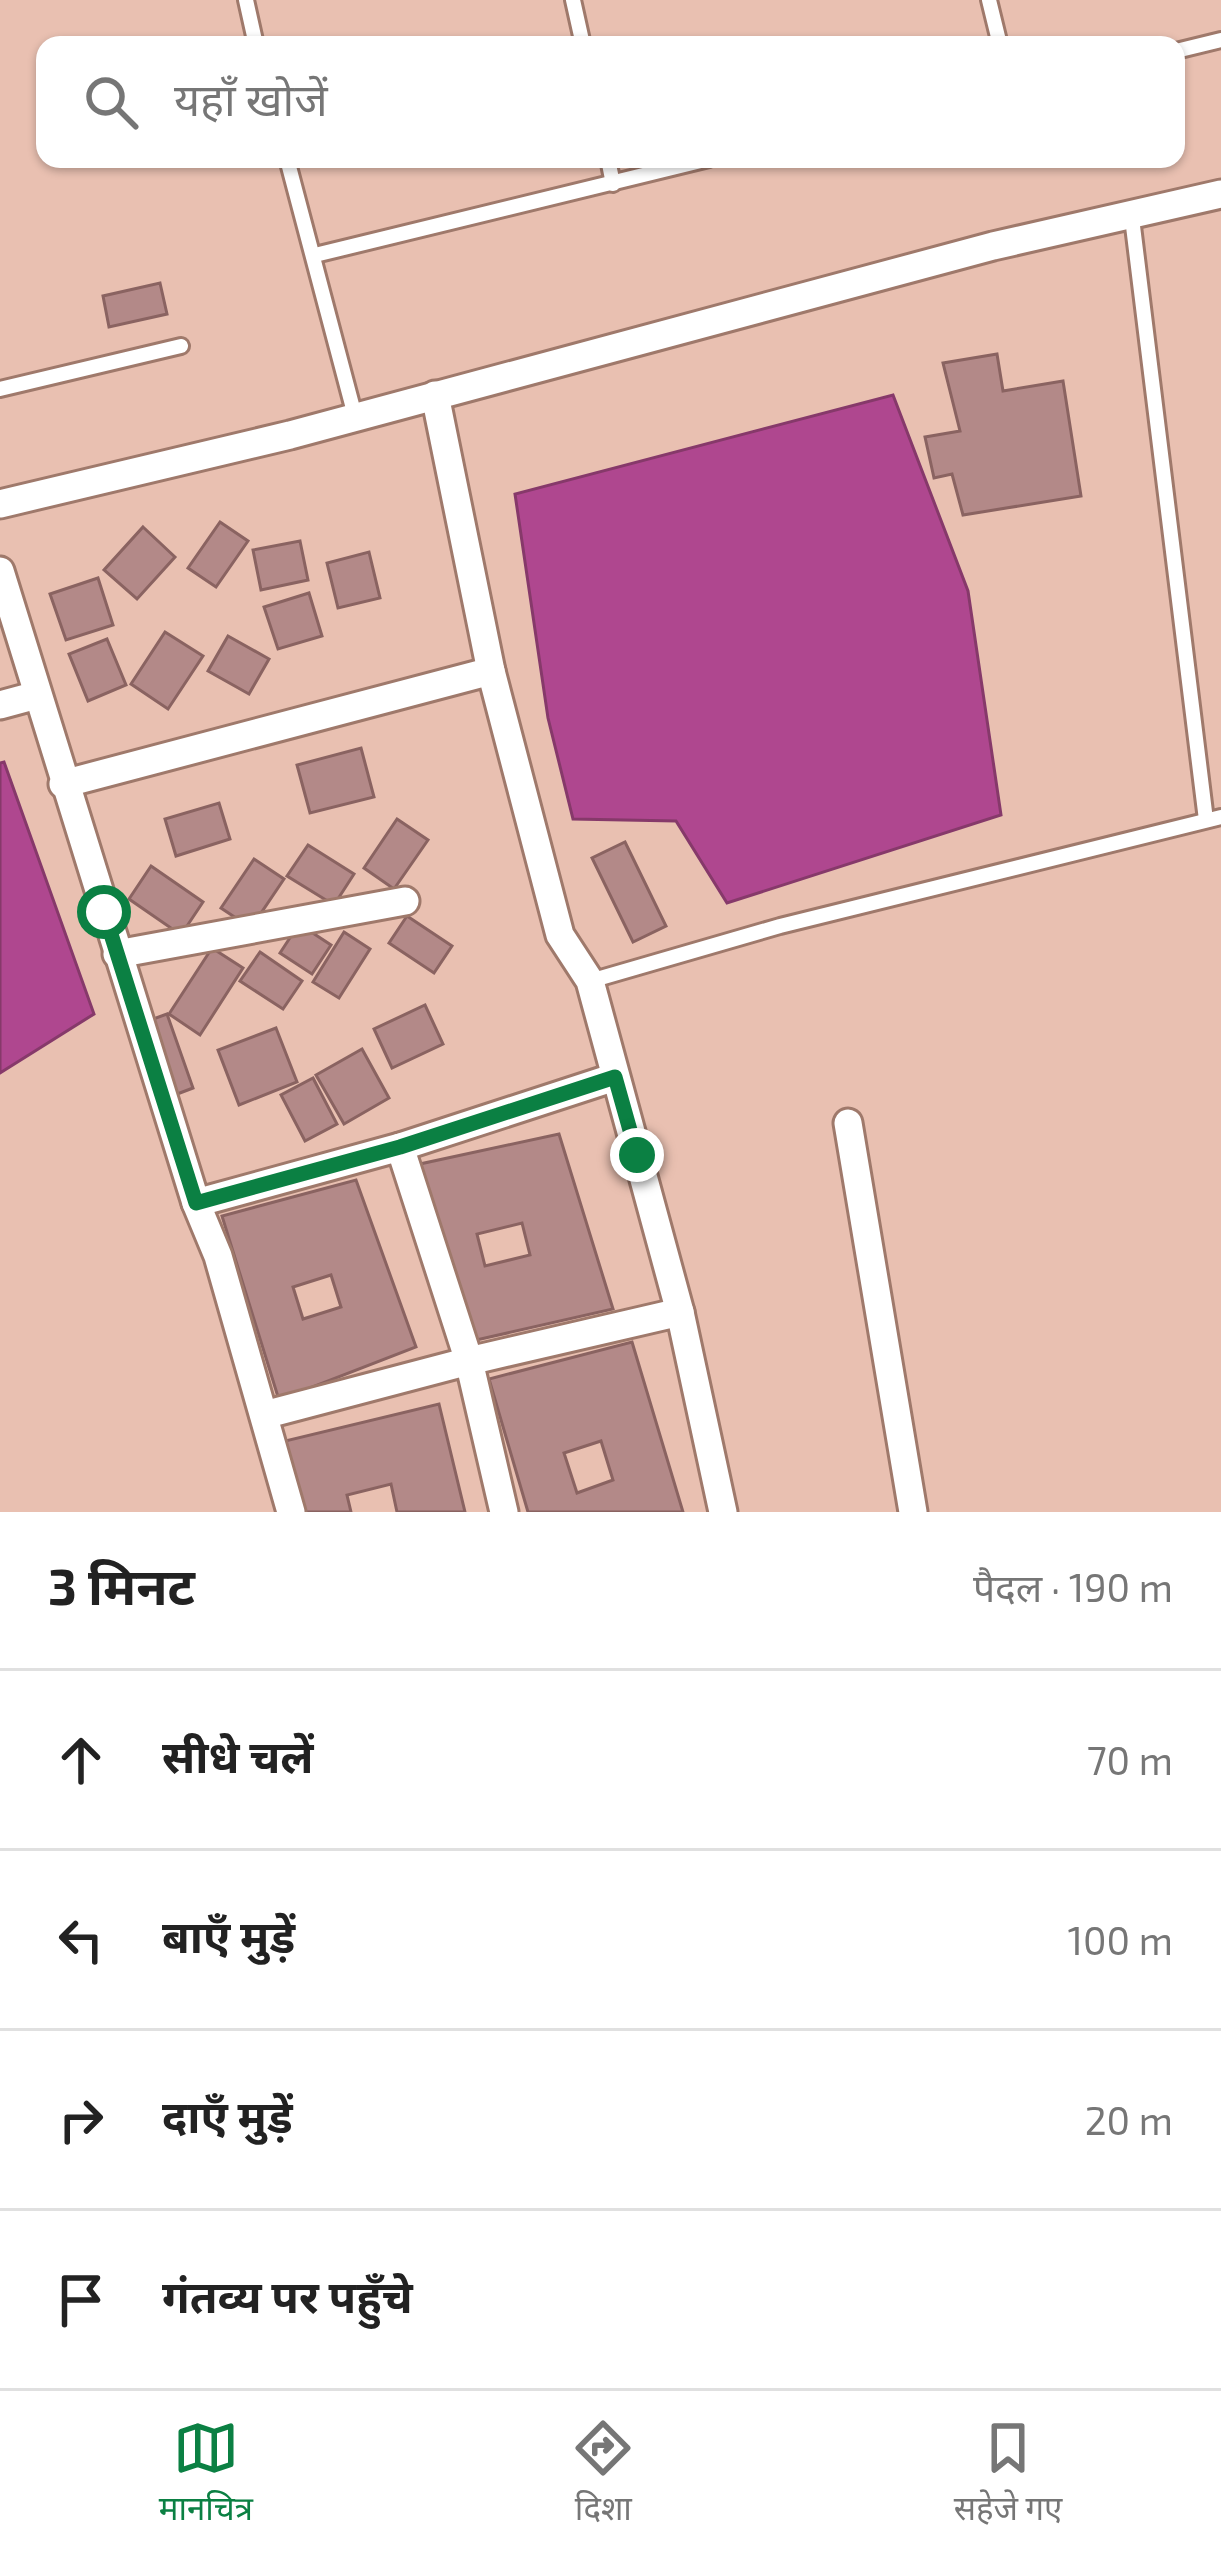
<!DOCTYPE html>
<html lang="hi">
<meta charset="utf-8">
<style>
:root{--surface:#fff;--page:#f6f6f6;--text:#222;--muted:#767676;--line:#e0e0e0;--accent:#0b8043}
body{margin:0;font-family:"Exo 2","Noto Sans Devanagari",sans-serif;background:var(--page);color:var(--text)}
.stop{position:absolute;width:36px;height:36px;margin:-27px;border:9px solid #0b8043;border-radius:50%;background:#fff}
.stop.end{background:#0b8043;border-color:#fff;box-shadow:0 3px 12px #0008}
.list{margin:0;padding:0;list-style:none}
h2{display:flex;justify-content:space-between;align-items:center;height:156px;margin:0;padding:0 48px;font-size:51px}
h2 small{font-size:39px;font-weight:400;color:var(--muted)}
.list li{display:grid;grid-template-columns:78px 1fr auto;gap:36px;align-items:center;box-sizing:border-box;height:180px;padding:0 48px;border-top:3px solid var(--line)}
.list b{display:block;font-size:45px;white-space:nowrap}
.list em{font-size:39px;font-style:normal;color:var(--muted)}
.icon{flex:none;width:66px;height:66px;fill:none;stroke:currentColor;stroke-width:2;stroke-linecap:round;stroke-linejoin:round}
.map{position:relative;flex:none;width:1221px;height:1512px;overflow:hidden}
.search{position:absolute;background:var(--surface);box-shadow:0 3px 9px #0004;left:36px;right:36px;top:36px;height:132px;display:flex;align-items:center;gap:30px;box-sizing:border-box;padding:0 42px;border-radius:24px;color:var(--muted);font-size:45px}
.sheet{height:876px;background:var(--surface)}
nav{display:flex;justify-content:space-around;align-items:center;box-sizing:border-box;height:168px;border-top:3px solid var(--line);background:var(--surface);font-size:33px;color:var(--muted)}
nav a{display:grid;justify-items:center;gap:6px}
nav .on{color:var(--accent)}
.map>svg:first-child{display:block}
</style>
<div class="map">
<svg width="1221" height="1512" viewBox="0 0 1221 1512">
<rect width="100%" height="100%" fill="#e9c0b1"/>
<g fill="#af478f" stroke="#86396a" stroke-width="3">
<polygon points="893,395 968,591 1001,815 727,903 676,821 573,819 548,718 515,494"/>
<polygon points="4,762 94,1014 0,1073 0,763"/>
</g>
<g fill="#b38988" stroke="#8a6361" stroke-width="3" fill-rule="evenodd">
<polygon points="160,283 167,314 109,327 103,296"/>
<polygon points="997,354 1003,391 1063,381 1081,496 963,515 952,474 934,478 925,437 960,431 943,363"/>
<polygon points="220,522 248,541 216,587 188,568"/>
<polygon points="143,527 175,557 137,599 104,570"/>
<polygon points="300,541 308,580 261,590 253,550"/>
<polygon points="369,552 380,598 338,608 327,563"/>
<polygon points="98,578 113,625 66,640 50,594"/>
<polygon points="309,593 322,636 278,649 264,607"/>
<polygon points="165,632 203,656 168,709 131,684"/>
<polygon points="228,636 269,659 249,694 208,671"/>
<polygon points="107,639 126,685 88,701 69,654"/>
<polygon points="361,748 374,797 310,813 297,765"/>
<polygon points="219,803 230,839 176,856 165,819"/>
<polygon points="397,819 428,840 394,889 364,868"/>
<polygon points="625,842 666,926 633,942 592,858"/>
<polygon points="308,845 354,874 334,905 287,876"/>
<polygon points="254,859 284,879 251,928 221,908"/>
<polygon points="151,866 203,902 181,935 129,899"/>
<polygon points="407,916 452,946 434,973 389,943"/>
<polygon points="299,924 331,945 312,974 280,953"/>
<polygon points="344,932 370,949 339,998 313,982"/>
<polygon points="212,948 243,968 200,1035 169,1014"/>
<polygon points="260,952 302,981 283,1009 240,981"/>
<polygon points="425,1005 443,1044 392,1068 374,1029"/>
<polygon points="167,1014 193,1088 172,1096 145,1022"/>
<polygon points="276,1028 297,1082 239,1105 218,1050"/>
<polygon points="362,1049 389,1098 344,1124 316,1075"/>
<polygon points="313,1078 337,1124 305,1141 281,1095"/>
<path d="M 559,1134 L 613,1309 L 472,1341 L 420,1164 ZM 522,1223 L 530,1255 L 485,1266 L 477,1234 Z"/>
<path d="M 356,1180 L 416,1347 L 279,1400 L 222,1216 ZM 331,1275 L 341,1307 L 303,1319 L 293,1287 Z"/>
<path d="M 632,1342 L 683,1512 L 528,1512 L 489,1379 ZM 601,1441 L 613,1480 L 577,1493 L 564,1453 Z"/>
<polygon points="439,1404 465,1512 397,1512 391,1484 347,1495 351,1512 302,1512 285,1441"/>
</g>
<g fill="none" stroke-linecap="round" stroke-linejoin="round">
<g stroke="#9f796b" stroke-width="20">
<g id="lane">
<polyline points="246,0 256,45"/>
<polyline points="573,0 583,45"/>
<polyline points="989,0 1000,45"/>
<polyline points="1176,51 1221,40"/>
<polyline points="287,159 355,416"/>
<polyline points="608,159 613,184"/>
<polyline points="1132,218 1206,820"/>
<polyline points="315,255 709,159"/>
<polyline points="0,389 181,346"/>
<polyline points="590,981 780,926 1221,817"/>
</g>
</g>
<g stroke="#9f796b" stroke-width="33">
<g id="street">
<polyline points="435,395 491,671 560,935 590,981 680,1312 723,1512"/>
<polyline points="0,504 290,435 993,246 1221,194"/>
<polyline points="0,571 196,1203 218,1256 291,1512"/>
<polyline points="0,705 37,695"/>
<polyline points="63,784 491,671"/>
<polyline points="117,954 405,901"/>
<polyline points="848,1123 913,1512"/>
<polyline points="400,1147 469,1361 504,1512"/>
<polyline points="196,1203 400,1147 615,1077"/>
<polyline points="264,1415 469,1361 680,1312"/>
</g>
</g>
<use href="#lane" stroke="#fff" stroke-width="14"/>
<use href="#street" stroke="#fff" stroke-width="27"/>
</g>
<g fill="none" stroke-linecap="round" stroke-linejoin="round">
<polyline stroke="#0b8043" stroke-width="15" points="104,912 196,1203 400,1147 615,1077 637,1155"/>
</g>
</svg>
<div class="stop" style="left:104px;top:912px"></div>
<div class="stop end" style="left:637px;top:1155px"></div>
<div class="search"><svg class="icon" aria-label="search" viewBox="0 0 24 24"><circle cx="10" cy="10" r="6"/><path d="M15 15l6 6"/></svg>यहाँ खोजें</div>
</div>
<section class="sheet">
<h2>3 मिनट<small>पैदल · 190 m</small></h2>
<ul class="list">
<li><svg class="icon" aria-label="ahead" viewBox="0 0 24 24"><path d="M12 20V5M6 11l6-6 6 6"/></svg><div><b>सीधे चलें</b></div><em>70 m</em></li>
<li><svg class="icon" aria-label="left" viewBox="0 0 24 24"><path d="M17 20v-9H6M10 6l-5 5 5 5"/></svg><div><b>बाएँ मुड़ें</b></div><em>100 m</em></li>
<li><svg class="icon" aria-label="right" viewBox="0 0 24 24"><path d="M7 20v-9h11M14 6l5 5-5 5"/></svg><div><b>दाएँ मुड़ें</b></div><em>20 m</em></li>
<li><svg class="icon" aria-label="arrive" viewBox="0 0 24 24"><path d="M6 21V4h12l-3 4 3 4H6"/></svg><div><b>गंतव्य पर पहुँचे</b></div></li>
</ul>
</section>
<nav>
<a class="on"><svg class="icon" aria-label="map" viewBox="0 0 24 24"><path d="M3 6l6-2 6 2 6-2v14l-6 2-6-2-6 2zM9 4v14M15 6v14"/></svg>मानचित्र</a>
<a><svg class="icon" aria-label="directions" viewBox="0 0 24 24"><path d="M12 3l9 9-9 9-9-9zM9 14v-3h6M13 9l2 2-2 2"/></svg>दिशा</a>
<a><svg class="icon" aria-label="saved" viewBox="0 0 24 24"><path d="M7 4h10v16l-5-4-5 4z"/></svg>सहेजे गए</a>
</nav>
